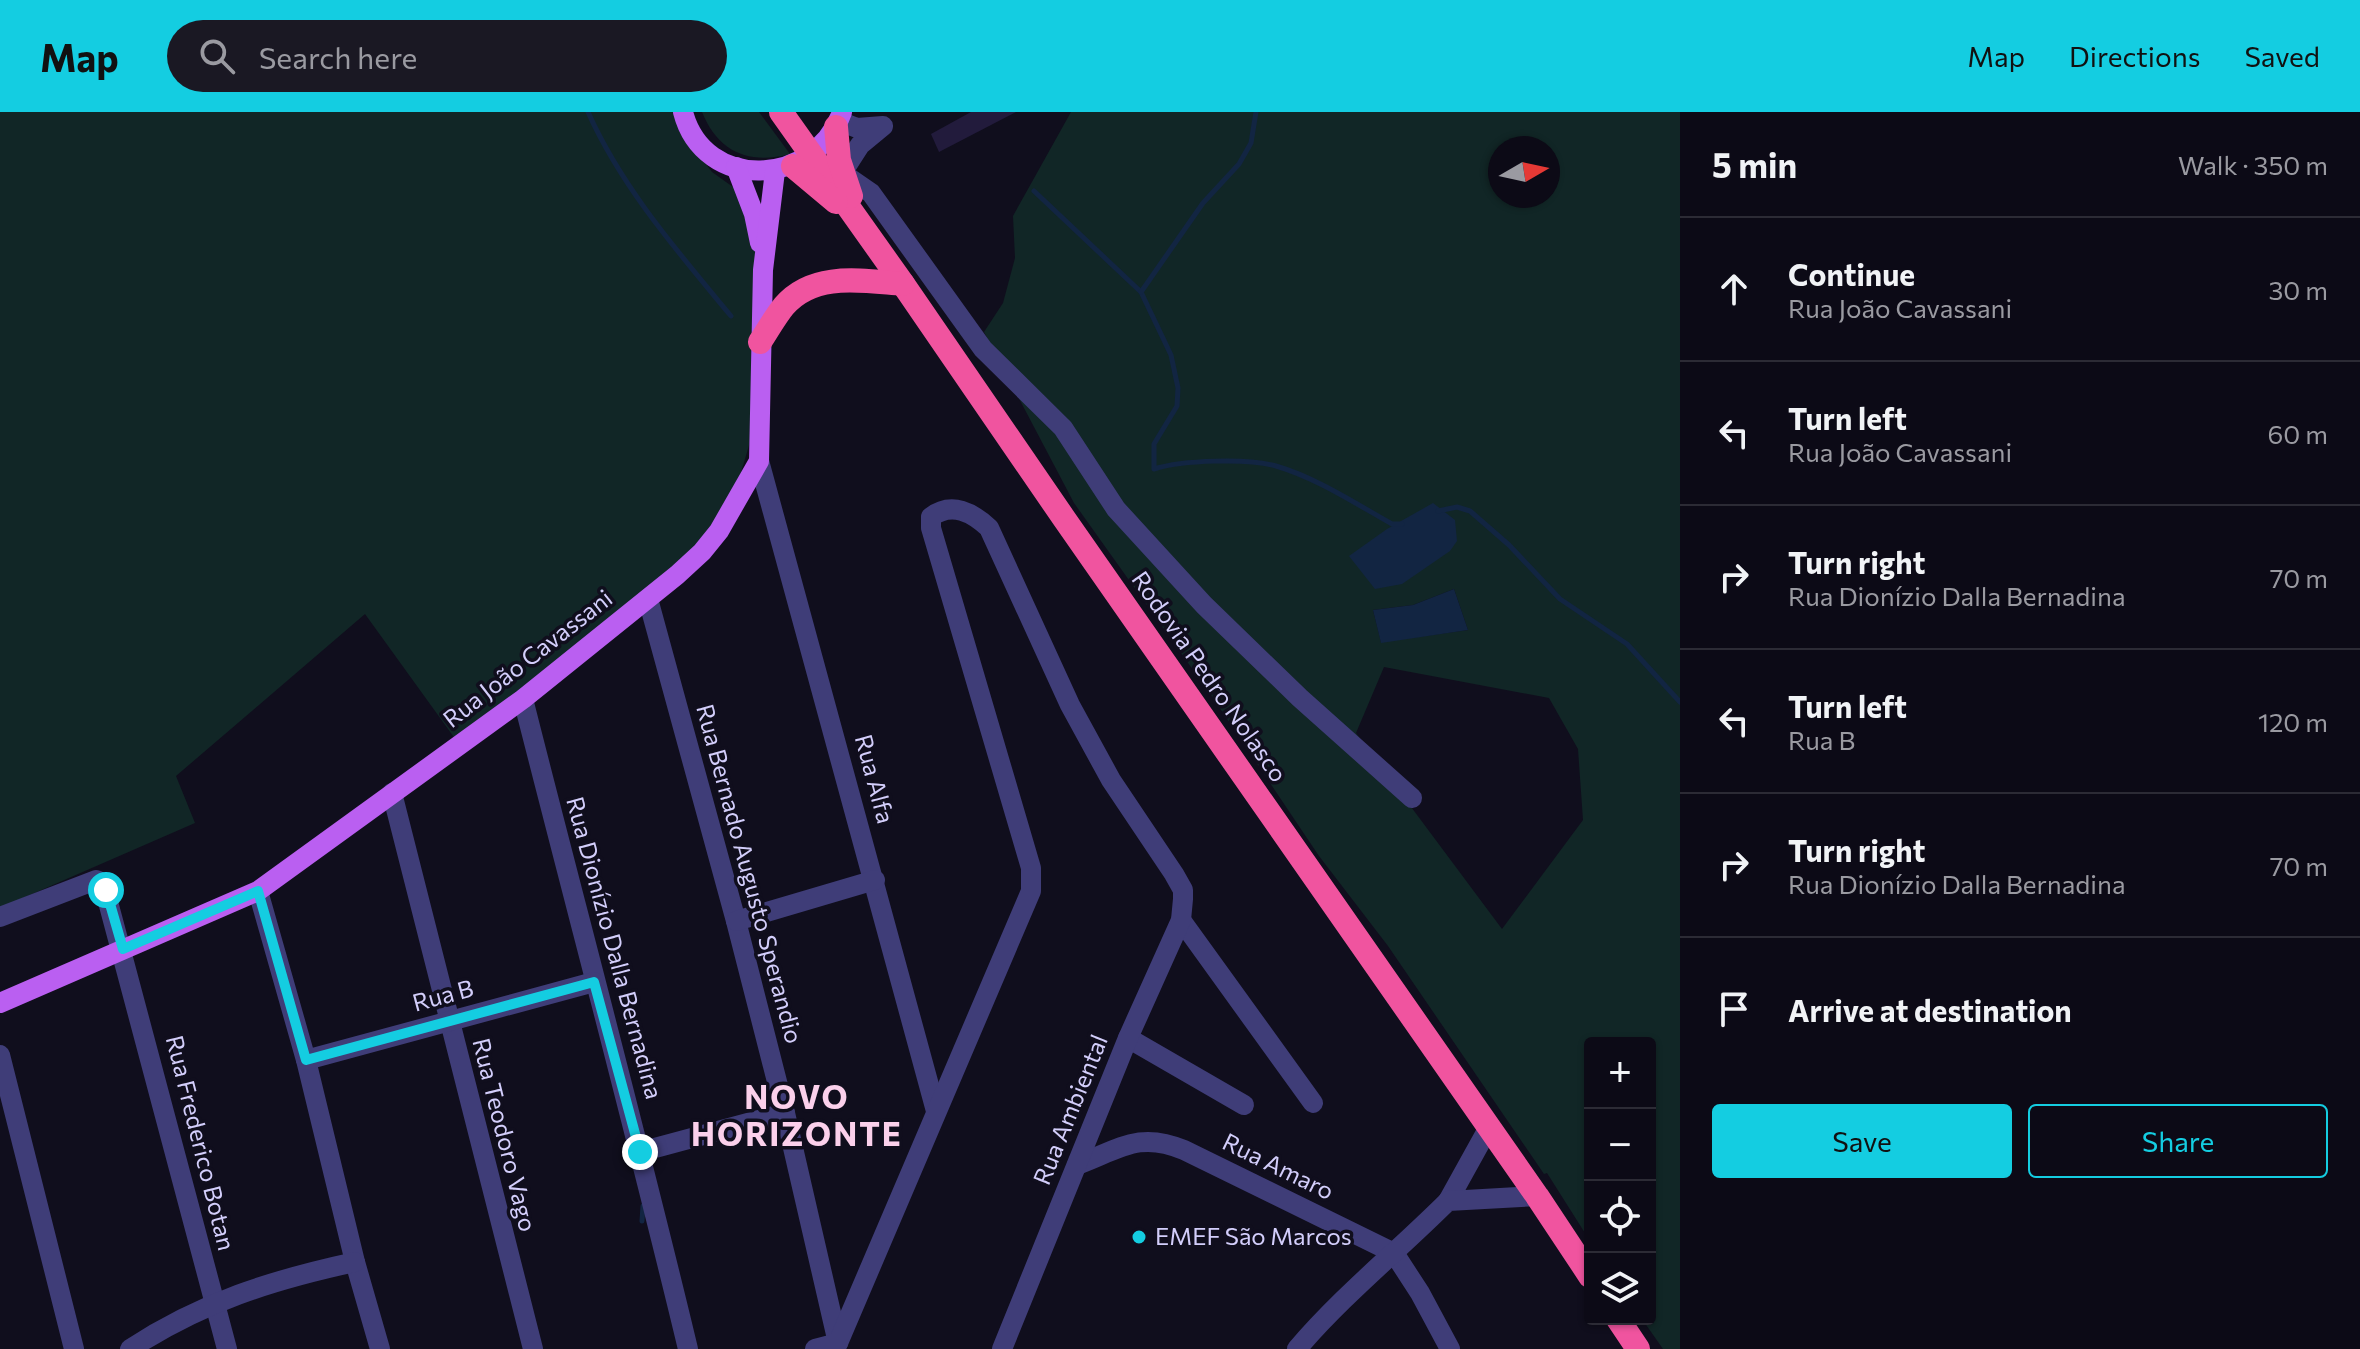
<!DOCTYPE html>
<meta charset="utf-8">
<style>
:root{--surface:#0c0a16;--page:#1a1823;--text:#f1f3f6;--muted:#9a9aa1;--line:#2c2b35;--accent:#14cde1}
body{margin:0;font-family:Commissioner,sans-serif;background:var(--page);color:var(--text)}
.controls{position:absolute;right:24px;bottom:24px;display:grid;overflow:hidden;border-radius:8px;box-shadow:0 2px 6px #0004}
.controls button{width:72px;height:72px;display:grid;place-items:center;padding:0;border:0;border-bottom:2px solid var(--line);background:var(--surface);color:var(--text);font:40px sans-serif}
.compass{position:absolute;left:1488px;top:24px;width:72px;height:72px;border-radius:50%;background:var(--surface);box-shadow:0 2px 6px #0004;rotate:81deg}
.stop{position:absolute;width:24px;height:24px;margin:-18px;border:6px solid #14cde1;border-radius:50%;background:#fff}
.stop.end{background:#14cde1;border-color:#fff;box-shadow:0 2px 8px #0008}
.list{margin:0;padding:0;list-style:none}
h2{display:flex;justify-content:space-between;align-items:center;height:104px;margin:0;padding:0 32px;font-size:34px}
h2 small{font-size:26px;font-weight:400;color:var(--muted)}
.list li{display:grid;grid-template-columns:52px 1fr auto;gap:24px;align-items:center;box-sizing:border-box;height:144px;padding:0 32px;border-top:2px solid var(--line)}
.list b{display:block;font-size:30px;white-space:nowrap}
.list p{margin:0;font-size:26px;white-space:nowrap;color:var(--muted)}
.list em{font-size:26px;font-style:normal;color:var(--muted)}
.actions{display:flex;gap:16px;padding:24px 32px}
.actions a{flex:1;padding:18px 0;border:2px solid var(--accent);border-radius:8px;text-align:center;font-size:28px;color:var(--accent)}
.actions .main{background:var(--accent);color:#111}
.icon{flex:none;width:44px;height:44px;fill:none;stroke:currentColor;stroke-width:2;stroke-linecap:round;stroke-linejoin:round}
.map{position:relative;flex:none;width:1680px;height:1237px;overflow:hidden}
header{display:flex;align-items:center;gap:48px;box-sizing:border-box;height:112px;padding:0 40px;background:var(--accent);color:#111}
header strong{font-size:38px}
nav{display:flex;gap:44px;margin-inline-start:auto;font-size:28px}
.search{width:560px;height:72px;background:var(--page);display:flex;align-items:center;gap:20px;box-sizing:border-box;padding:0 28px;border-radius:44px;color:var(--muted);font-size:30px}
main{display:flex}
aside{flex:1;background:var(--surface)}
.map>svg:first-child{display:block}
</style>
<header>
<strong>Map</strong>
<div class="search"><svg class="icon" aria-label="search" viewBox="0 0 24 24"><circle cx="10" cy="10" r="6"/><path d="M15 15l6 6"/></svg>Search here</div>
<nav><a>Map</a><a>Directions</a><a>Saved</a></nav>
</header>
<main>
<div class="map">
<svg width="1680" height="1237" viewBox="0 0 1680 1237">
<rect width="100%" height="100%" fill="#100e1d"/>
<g fill="#112626" fill-rule="evenodd">
<polygon points="0,0 675,0 689,30 712,60 740,80 754,117 757,175 753,320 734,384 707,427 461,635 365,502 176,664 195,711 0,796"/>
<path d="M 702,0 L 759,0 L 790,42 C 749,53 718,40 702,0 Z"/>
<path d="M 1071,0 L 1680,0 L 1680,1237 L 1663,1237 L 1642,1207 L 1650,1207 L 1650,931 L 1590,931 L 1590,1129 L 1547,1061 L 1544,1062 L 1388,834 L 1319,744 L 1213,586 L 1074,391 L 984,220 L 1003,191 L 1015,146 L 1013,104 ZM 1500,36 L 1548,36 L 1548,84 L 1500,84 ZM 1454,477 L 1468,518 L 1381,530 L 1373,498 L 1413,493 ZM 1384,555 L 1549,586 L 1578,637 L 1583,708 L 1502,817 L 1356,621 Z"/>
</g>
<g fill="#122542">
<polygon points="1433,391 1455,408 1457,429 1450,439 1402,472 1375,477 1349,444 1387,417"/>
<polygon points="1454,477 1468,518 1381,531 1373,498 1413,493"/>
</g>
<g fill="none" stroke-linecap="round" stroke-linejoin="round">
<g stroke="#122542" stroke-width="5">
<path d="M 588,0 C 622,76 678,140 731,204"/>
<path d="M 1034,79 L 1141,180 L 1171,243 L 1178,276 L 1177,294 L 1154,332 L 1154,357 C 1182,348 1248,346 1276,354 C 1317,366 1356,392 1392,412 L 1402,412"/>
<polyline points="1141,180 1203,91 1239,52 1251,31 1256,0"/>
<polyline points="1438,399 1457,395 1470,399 1509,433 1560,487 1627,532 1680,590"/>
<polyline points="642,1109 643,1094"/>
</g>
</g>
<polygon fill="#221b3c" points="971,0 1016,0 939,40 931,22"/>
<g fill="none" stroke-linecap="round" stroke-linejoin="round">
<g stroke="#3f3d78" stroke-width="20">
<polyline points="839,9 857,16 883,14 860,33 842,61 871,81 983,237 1063,316 1116,397 1204,493 1300,586 1412,686"/>
<polyline points="759,349 936,999"/>
<polyline points="648,487 736,809 785,1001 838,1231"/>
<path d="M 523,587 C 578,804 636,1020 688,1237"/>
<polyline points="392,681 533,1237"/>
<polyline points="258,779 306,948 355,1150 380,1237"/>
<polyline points="0,805 96,768 103,771 227,1237"/>
<polyline points="1181,808 1313,991"/>
<polyline points="736,809 875,768"/>
<polyline points="1128,926 1244,993"/>
<polyline points="0,943 74,1237"/>
<polyline points="306,948 594,870"/>
<polyline points="640,1040 785,1001"/>
<path d="M 1077,1053 C 1120,1037 1139,1019 1184,1038 L 1394,1141 L 1420,1181 L 1450,1237"/>
<polyline points="1448,1089 1489,1015"/>
<path d="M 130,1237 C 202,1190 272,1168 355,1150"/>
<path d="M 815,1237 L 838,1231 L 1031,779 L 1031,756 L 931,416 L 931,405 C 952,389 973,401 989,416 L 1070,593 L 1111,668 L 1174,762 L 1183,778 L 1183,787 L 1181,808 L 1128,926 L 1002,1237"/>
<path d="M 1297,1237 C 1343,1183 1398,1139 1448,1089 L 1537,1084"/>
</g>
<g stroke="#ba5ff1" stroke-width="20">
<path d="M 683,0 C 704,81 815,75 842,0"/>
<polyline points="736,55 754,102 760,131"/>
<polyline points="0,891 258,779 523,587 677,463 702,440 719,419 759,349 763,158 775,59"/>
</g>
<g stroke="#f0549f" stroke-width="24">
<polyline points="781,0 903,172 1063,405 1537,1084 1590,1164"/>
<polyline points="836,15 839,48 851,84"/>
<polyline points="793,54 836,90"/>
<path d="M 760,230 C 768,218 775,205 784,194 C 814,159 863,169 903,172"/>
<polyline points="1618,1207 1638,1237"/>
</g>
</g>
<g fill="none" stroke-linecap="round" stroke-linejoin="round">
<polyline stroke="#14cde1" stroke-width="10" points="106,778 123,837 258,779 306,948 594,870 640,1040"/>
</g>
<circle fill="#14cde1" stroke="#100e1d" stroke-width="3" cx="1139" cy="1125" r="8"/>
<g text-anchor="middle" stroke-width="7" stroke-linejoin="round" paint-order="stroke">
<g font-size="24" fill="#d3cefb" stroke="#100e1d">
<text transform="translate(528 547) rotate(-38)" y="8">Rua João Cavassani</text>
<text transform="translate(1209 565) rotate(55)" y="8">Rodovia Pedro Nolasco</text>
<text transform="translate(874 667) rotate(75)" y="8">Rua Alfa</text>
<text transform="translate(749 762) rotate(75)" y="8">Rua Bernado Augusto Sperandio</text>
<text transform="translate(614 836) rotate(75)" y="8">Rua Dionízio Dalla Bernadina</text>
<text transform="translate(443 884) rotate(-15)" y="8">Rua B</text>
<text transform="translate(1071 998) rotate(-68)" y="8">Rua Ambiental</text>
<text transform="translate(504 1023) rotate(76)" y="8">Rua Teodoro Vago</text>
<text transform="translate(200 1031) rotate(76)" y="8">Rua Frederico Botan</text>
<text transform="translate(1278 1055) rotate(26)" y="8">Rua Amaro</text>
</g>
<g font-size="24" fill="#d3cefb" stroke="#100e1d" text-anchor="start">
<text x="1155" y="1133">EMEF São Marcos</text>
</g>
<g font-size="32" font-weight="bold" letter-spacing="2" fill="#fbd0eb" stroke="#100e1d">
<text x="797" y="997">NOVO<tspan x="797" dy="37">HORIZONTE</tspan></text>
</g>
</g>
</svg>
<div class="controls">
<button>+</button>
<button>−</button>
<button><svg class="icon" aria-label="locate" viewBox="0 0 24 24"><circle cx="12" cy="12" r="6"/><path d="M12 2v4M12 18v4M2 12h4M18 12h4"/></svg></button>
<button><svg class="icon" aria-label="layers" viewBox="0 0 24 24"><path d="M12 4l9 5-9 5-9-5zM3 14l9 5 9-5"/></svg></button>
</div>
<svg class="compass" viewBox="-18 -18 36 36"><path d="M0-13l5 13h-10z" fill="#e53935"/><path d="M0 13l5-13h-10z" fill="#9a9aa1"/></svg>
<div class="stop" style="left:106px;top:778px"></div>
<div class="stop end" style="left:640px;top:1040px"></div>
</div>
<aside>
<h2>5 min<small>Walk · 350 m</small></h2>
<ul class="list">
<li><svg class="icon" aria-label="ahead" viewBox="0 0 24 24"><path d="M12 20V5M6 11l6-6 6 6"/></svg><div><b>Continue</b><p>Rua João Cavassani</p></div><em>30 m</em></li>
<li><svg class="icon" aria-label="left" viewBox="0 0 24 24"><path d="M17 20v-9H6M10 6l-5 5 5 5"/></svg><div><b>Turn left</b><p>Rua João Cavassani</p></div><em>60 m</em></li>
<li><svg class="icon" aria-label="right" viewBox="0 0 24 24"><path d="M7 20v-9h11M14 6l5 5-5 5"/></svg><div><b>Turn right</b><p>Rua Dionízio Dalla Bernadina</p></div><em>70 m</em></li>
<li><svg class="icon" aria-label="left" viewBox="0 0 24 24"><path d="M17 20v-9H6M10 6l-5 5 5 5"/></svg><div><b>Turn left</b><p>Rua B</p></div><em>120 m</em></li>
<li><svg class="icon" aria-label="right" viewBox="0 0 24 24"><path d="M7 20v-9h11M14 6l5 5-5 5"/></svg><div><b>Turn right</b><p>Rua Dionízio Dalla Bernadina</p></div><em>70 m</em></li>
<li><svg class="icon" aria-label="arrive" viewBox="0 0 24 24"><path d="M6 21V4h12l-3 4 3 4H6"/></svg><div><b>Arrive at destination</b></div></li>
</ul>
<div class="actions"><a class="main">Save</a><a>Share</a></div>
</aside>
</main>
